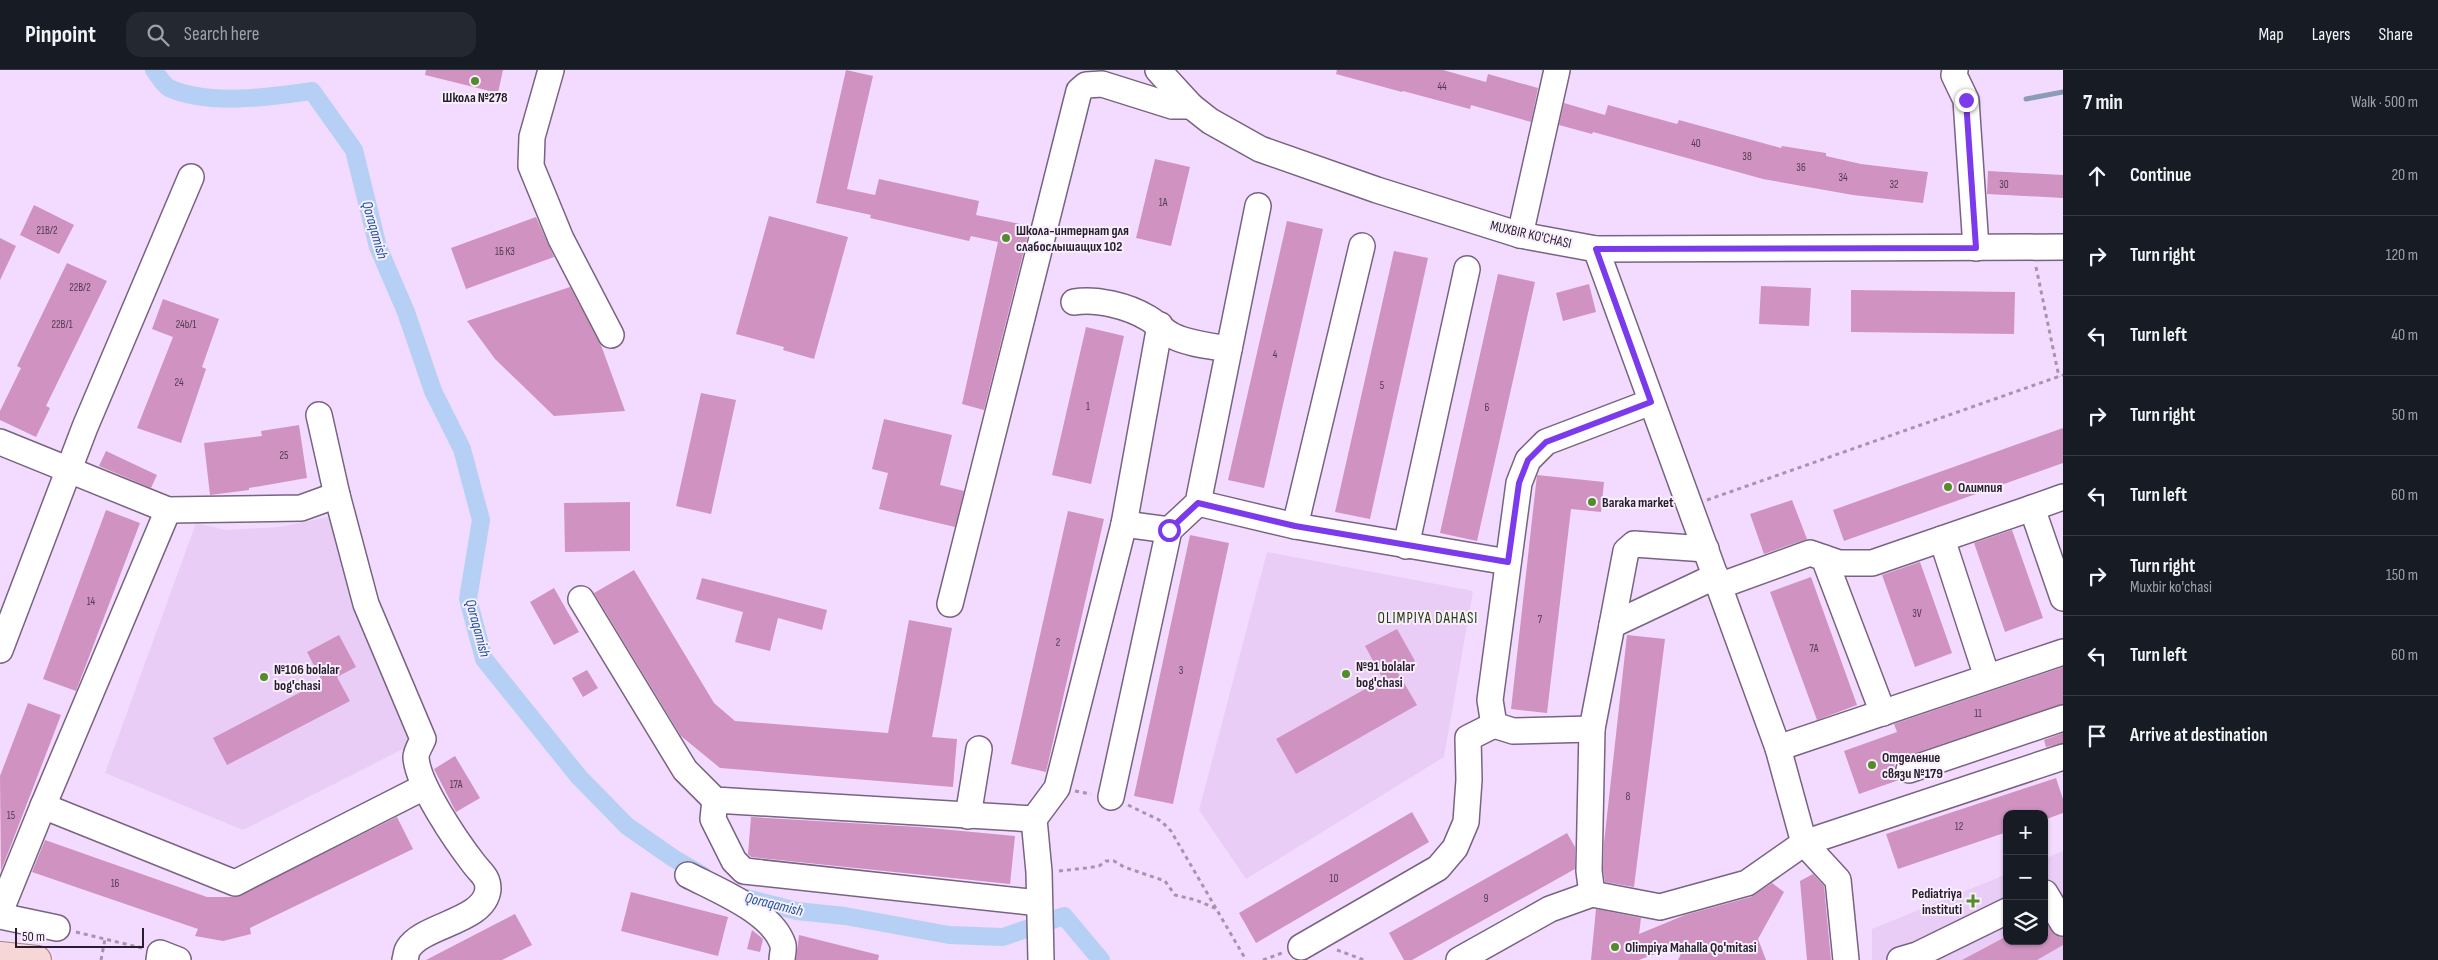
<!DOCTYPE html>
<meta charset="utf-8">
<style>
:root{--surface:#171b24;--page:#242831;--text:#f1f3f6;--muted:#9ea1a6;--line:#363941}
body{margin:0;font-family:"Sofia Sans Condensed",sans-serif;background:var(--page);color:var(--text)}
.controls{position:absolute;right:15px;bottom:15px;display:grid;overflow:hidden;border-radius:10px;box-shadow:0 1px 4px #0004}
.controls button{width:45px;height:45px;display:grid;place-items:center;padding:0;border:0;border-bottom:1px solid var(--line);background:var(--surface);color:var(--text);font:25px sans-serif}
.scale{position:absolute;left:15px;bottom:12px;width:129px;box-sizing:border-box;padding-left:5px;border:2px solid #281f2c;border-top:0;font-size:14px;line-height:18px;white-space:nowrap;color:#281f2c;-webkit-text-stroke:4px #f8eefd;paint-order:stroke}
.stop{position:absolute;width:15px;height:15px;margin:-11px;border:4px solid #7c3aed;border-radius:50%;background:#fff}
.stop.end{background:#7c3aed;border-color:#fff;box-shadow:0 1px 5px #0008}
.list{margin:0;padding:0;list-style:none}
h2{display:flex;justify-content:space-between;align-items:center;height:65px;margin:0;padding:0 20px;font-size:21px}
h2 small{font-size:16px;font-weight:400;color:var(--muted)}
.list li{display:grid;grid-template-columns:32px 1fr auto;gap:15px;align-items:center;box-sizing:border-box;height:80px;padding:0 20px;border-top:1px solid var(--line)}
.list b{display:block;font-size:19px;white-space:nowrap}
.list p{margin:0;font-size:16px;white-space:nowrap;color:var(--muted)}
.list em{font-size:16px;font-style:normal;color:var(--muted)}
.icon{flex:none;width:28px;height:28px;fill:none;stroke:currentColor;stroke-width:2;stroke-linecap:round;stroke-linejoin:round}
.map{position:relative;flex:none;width:2063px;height:890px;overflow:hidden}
header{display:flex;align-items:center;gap:30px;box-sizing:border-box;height:70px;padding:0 25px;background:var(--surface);border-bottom:1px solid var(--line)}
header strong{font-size:24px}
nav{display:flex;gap:28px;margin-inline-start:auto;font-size:18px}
.search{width:350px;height:45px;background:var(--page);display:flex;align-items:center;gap:12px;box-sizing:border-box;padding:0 18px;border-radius:15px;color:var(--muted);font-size:19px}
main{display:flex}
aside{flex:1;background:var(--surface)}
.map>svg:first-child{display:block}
</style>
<header>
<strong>Pinpoint</strong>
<div class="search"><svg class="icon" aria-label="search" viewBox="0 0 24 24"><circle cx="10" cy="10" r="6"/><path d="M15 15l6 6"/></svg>Search here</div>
<nav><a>Map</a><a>Layers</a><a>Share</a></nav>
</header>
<main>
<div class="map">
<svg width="2063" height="890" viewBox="0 0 2063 890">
<rect width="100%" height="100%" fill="#f3dbff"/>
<g fill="#e9cdf7">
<polygon points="338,445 417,672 243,760 105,703 196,453 226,460 279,457"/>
<polygon points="1267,482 1473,521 1444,687 1246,809 1199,740"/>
<polygon points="2063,781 2063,890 1872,890 1872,859 2007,804 2007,871 2044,871 2044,789"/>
</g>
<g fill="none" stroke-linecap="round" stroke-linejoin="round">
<polyline stroke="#8b9bb8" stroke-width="5" points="2026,29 2063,22"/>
<g stroke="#b5d0f4" stroke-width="18">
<path d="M 154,0 C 158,5 163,15 169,18 C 208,36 270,27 312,21 L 354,80 L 378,177 L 406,242 L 433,321 L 462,379 L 481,450 L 468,529 L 484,589 L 579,707 L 627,756 L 673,788 L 704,806"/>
<polyline points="742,827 797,841 845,846 949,865 1003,867 1064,846 1101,890"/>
</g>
</g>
<g fill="#cf92c1">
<polygon points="426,0 503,0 498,23 425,5"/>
<polygon points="846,0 873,6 847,119 875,125 879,109 979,131 976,145 1030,156 984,340 962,334 998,172 971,166 969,171 870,148 871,145 816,133"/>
<polygon points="1337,0 1443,0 1486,12 1488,4 1538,18 1531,52 1471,35 1470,39 1403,21 1402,22 1336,4"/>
<polygon points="1564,33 1605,45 1608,35 1677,54 1679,50 1781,78 1782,76 1826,83 1826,86 1861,94 1928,102 1923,133 1853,125 1763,109 1593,62 1592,64 1559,55"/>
<polygon points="1155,89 1190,97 1171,176 1136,168"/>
<polygon points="1988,101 2063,105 2063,128 1987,124"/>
<polygon points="34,135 74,155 59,184 20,165"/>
<polygon points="769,146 848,167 814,289 783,280 784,277 736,264"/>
<polygon points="536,147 554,187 466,219 451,178"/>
<polygon points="1287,151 1323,159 1264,418 1228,410"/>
<polygon points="0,168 16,176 0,210"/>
<polygon points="1394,181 1428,188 1370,449 1335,442"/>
<polygon points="67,193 107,211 46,336 50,338 36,367 0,350 0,341 21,298 17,296"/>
<polygon points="1498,204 1535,212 1477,471 1440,463"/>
<polygon points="1589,214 1596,242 1563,251 1556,223"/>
<polygon points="1761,216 1811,218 1809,256 1759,254"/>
<polygon points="570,217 601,275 625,341 554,346 495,289 467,251"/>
<polygon points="1851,220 2015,222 2014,264 1851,262"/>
<polygon points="163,229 219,249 202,297 206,299 181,373 137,358 173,267 152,259"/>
<polygon points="1086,257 1124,266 1091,414 1052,405"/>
<polygon points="701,323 736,330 711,444 676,436"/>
<polygon points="884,349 952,365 940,415 964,421 955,457 879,439 888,403 872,399"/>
<polygon points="299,355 307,408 249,418 249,420 210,425 204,373 262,366 261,361"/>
<polygon points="2063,358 2063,393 1844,471 1833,440"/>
<polygon points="106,381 157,405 151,418 99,396"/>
<polygon points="1537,405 1604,412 1601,442 1571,439 1547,643 1511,639"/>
<polygon points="1792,430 1807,469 1764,484 1750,444"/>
<polygon points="630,432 630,481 565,482 564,433"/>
<polygon points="106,440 140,453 76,621 43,609"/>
<polygon points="1068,441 1104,449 1046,702 1011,694"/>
<polygon points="2012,460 2043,548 2005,562 1974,473"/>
<polygon points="1190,465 1229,473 1173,734 1134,726"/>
<polygon points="1920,492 1952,583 1915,597 1882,505"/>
<polygon points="634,500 714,633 735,651 888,663 909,550 952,558 932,667 957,669 953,717 720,698 681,666 594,523"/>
<polygon points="1811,507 1857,635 1817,650 1770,522"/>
<polygon points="702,508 827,540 822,560 778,548 770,581 735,572 743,542 696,529"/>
<polygon points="554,518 579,562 554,575 530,532"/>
<polygon points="1397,559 1415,591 1397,601 1417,635 1296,704 1276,669 1383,609 1365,576"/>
<polygon points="339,565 356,597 337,607 350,631 227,695 213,668 322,611 307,582"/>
<polygon points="1627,565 1665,569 1634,817 1605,812 1603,800 1604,773"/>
<polygon points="2063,597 2063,634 1894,690 1895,704 1899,710 1859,724 1844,681 1897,662 1894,654"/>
<polygon points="587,600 598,618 583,627 572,608"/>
<polygon points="28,633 61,645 1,801 0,706"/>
<polygon points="2063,663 2063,673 2046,677 2044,670"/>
<polygon points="455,686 480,728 456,742 434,699"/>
<polygon points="2056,708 2063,729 2063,743 2044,750 2044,744 2007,744 2007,762 1898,799 1886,764"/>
<polygon points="1412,742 1429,772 1256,873 1239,843"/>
<polygon points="397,747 413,779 250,858 251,864 223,871 195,866 198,859 32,802 45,770 207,827 236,827"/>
<polygon points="751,747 919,757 1015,766 1010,814 751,787 748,784"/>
<polygon points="1567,763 1575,777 1575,799 1412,890 1404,890 1389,863"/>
<polygon points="1813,804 1824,816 1831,890 1807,890 1800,811"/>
<polygon points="1772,813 1784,822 1758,869 1766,890 1678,890 1687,872 1639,890 1591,890 1596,839 1641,848 1639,864 1685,845 1751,827"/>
<polygon points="631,822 728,847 718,886 621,861"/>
<polygon points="515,844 532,875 502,890 426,890"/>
<polygon points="2044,850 2056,865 2063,867 2063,875 2037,890 1962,890 2007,866 2007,871 2044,871"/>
<polygon points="752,860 763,869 760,882 747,879"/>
<polygon points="799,865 879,885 878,890 796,890"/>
</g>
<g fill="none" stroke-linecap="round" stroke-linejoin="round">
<g stroke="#786382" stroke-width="28">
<g id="minor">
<polyline points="551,0 532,67 531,96 561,169 611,265"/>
<polyline points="1158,0 1191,36 1210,51 1260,79 1377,120 1520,165 1596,179 2063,177"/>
<polyline points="1955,0 1954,5 1966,30 1976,178"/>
<polyline points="1520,165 1557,0"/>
<polyline points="1596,179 1778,678 1804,773 1838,810 1846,890"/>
<path d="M 1074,232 C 1096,228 1128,236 1148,248 C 1157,253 1164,262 1173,266 C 1189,274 1211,276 1229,279"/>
<polyline points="1160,255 1124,454 1169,460"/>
<path d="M 319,345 L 337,425 L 366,534 L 423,669 C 421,674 416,682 416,687 C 417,714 457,772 474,794 C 481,803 488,807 488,819 C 485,852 423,854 408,879 C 406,882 406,887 405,890"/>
<polyline points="0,372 168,440 301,438 337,425"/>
<polyline points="2063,427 2032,438 2063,528"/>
<polyline points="1198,433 1295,456 1508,492"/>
<polyline points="1295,456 1362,176"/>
<polyline points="1942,469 1987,607"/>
<polyline points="1406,476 1467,199"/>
<polyline points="1824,488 1883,643"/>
<polyline points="1719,516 1810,483 1839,493 1872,493 2032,438"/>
<polyline points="581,529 685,700 715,730 1034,749"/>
<polyline points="950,534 1079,21 1086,15 1102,14 1172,36 1191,36"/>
<polyline points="1612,555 1626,481 1634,474 1706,479"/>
<polyline points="0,580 85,357 191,107"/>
<polyline points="1592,659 1513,661 1494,655 1490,630 1519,413 1528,390 1546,372 1651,332"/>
<polyline points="1778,678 2063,582"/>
<polyline points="1909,700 2063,648"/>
<polyline points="1111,727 1169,460 1198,433 1258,136"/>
<polyline points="715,730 713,749 734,791 744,801 1039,833"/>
<polyline points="43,736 168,440"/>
<polyline points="968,746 979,679"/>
<path d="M 688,805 C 717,820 773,842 783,875 C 784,879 782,886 782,890"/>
<polyline points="2045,823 2063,853"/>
<polyline points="1592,824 1589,801 1592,659 1612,555 1716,506"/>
<polyline points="0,842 43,736 235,813 424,717"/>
<polyline points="0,846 57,858"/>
<polyline points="1301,877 1438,798 1455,778 1466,752 1469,710 1468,668 1494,655"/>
<polyline points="159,890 160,883 178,890"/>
<polyline points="1041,890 1039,802 1034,749 1057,718 1124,454"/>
<polyline points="1459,890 1550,839 1592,824 1660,837 1747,813 1804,773 2063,687"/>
<polyline points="1900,890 1917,885 2007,841"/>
</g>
</g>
<g stroke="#ab848a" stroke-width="30">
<polyline id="major" points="0,886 37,890"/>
</g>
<g stroke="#a694af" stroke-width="3" stroke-dasharray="4 4" stroke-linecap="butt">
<polyline points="2036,197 2059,307"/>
<polyline points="1707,430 2063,305"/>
<polyline points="1075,721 1091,724"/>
<polyline points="1128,735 1161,751 1171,761 1246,890"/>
<polyline points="1059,801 1086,798 1099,796 1106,791 1114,791 1124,797 1165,811 1175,825 1196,830 1217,839"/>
<polyline points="76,862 142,878"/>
<polyline points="1337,880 1364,890"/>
<polyline points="101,890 105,869"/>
<polyline points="1263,890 1282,883"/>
</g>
<use href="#minor" stroke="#fff" stroke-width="25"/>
<use href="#major" stroke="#f7d6d7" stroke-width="28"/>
</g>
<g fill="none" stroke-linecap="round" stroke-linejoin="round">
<polyline stroke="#7c3aed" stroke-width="6" points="1169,460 1198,433 1295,456 1508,492 1519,413 1528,390 1546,372 1651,332 1596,179 1976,178 1966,30"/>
</g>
<g fill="#538c29" stroke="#f8eefd" stroke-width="2">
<circle cx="475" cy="11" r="5"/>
<circle cx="1006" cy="168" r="5"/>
<circle cx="1948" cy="417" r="5"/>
<circle cx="1592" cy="432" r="5"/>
<circle cx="1346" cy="604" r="5"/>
<circle cx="264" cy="607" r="5"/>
<circle cx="1872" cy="695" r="5"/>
<path d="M1970.5 823.5h5v5h5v5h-5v5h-5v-5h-5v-5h5z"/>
<circle cx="1615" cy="877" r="5"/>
</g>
<g text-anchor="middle" stroke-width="4" stroke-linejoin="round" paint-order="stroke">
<g font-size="11" fill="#523c51">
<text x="1442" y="20">44</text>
<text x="1696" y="77">40</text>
<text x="1747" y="90">38</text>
<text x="1801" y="101">36</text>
<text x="1843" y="111">34</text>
<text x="1894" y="118">32</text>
<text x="2004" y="118">30</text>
<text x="1163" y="136">1A</text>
<text x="47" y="164">21B/2</text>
<text x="505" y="185">1Б К3</text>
<text x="80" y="221">22B/2</text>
<text x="62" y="258">22B/1</text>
<text x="186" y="258">24b/1</text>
<text x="1275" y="288">4</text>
<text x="179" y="316">24</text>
<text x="1382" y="319">5</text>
<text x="1088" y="340">1</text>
<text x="1487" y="341">6</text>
<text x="284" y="389">25</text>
<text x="91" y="535">14</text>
<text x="1917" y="547">3V</text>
<text x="1540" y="553">7</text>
<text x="1058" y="576">2</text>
<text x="1814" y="582">7A</text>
<text x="1181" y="604">3</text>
<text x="1978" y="647">11</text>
<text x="456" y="718">17A</text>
<text x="1628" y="730">8</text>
<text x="11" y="749">15</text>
<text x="1959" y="760">12</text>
<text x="1334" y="812">10</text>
<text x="115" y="817">16</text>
<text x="1486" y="832">9</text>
</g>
<g font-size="14" font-weight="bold" fill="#281f2c" stroke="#f8eefd" text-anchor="start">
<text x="475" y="32" text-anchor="middle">Школа №278</text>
<text x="1016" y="165">Школа-интернат для<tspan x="1016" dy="16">слабослышащих 102</tspan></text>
<text x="1958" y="422">Олимпия</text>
<text x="1602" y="437">Baraka market</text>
<text x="1356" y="601">№91 bolalar<tspan x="1356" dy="16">bog'chasi</tspan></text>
<text x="274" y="604">№106 bolalar<tspan x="274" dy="16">bog'chasi</tspan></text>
<text x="1882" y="692">Отделение<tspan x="1882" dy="16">связи №179</tspan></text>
<text x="1962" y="828" text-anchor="end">Pediatriya<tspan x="1962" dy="16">instituti</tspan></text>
<text x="1625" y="882">Olimpiya Mahalla Qo'mitasi</text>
</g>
<g font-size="14" fill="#281f2c" stroke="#f8eefd">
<text transform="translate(1531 164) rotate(13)" y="5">MUXBIR KO'CHASI</text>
</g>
<g font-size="15" font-style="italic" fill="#195599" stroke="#f8eefd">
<text transform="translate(375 160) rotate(74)" y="5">Qoraqamish</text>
<text transform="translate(478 558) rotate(75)" y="5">Qoraqamish</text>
<text transform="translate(774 834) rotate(14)" y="5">Qoraqamish</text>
</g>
<g font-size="15" letter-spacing="1" fill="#203b0c" stroke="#f8eefd">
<text x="1428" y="553">OLIMPIYA DAHASI</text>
</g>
</g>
</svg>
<div class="controls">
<button>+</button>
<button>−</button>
<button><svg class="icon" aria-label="layers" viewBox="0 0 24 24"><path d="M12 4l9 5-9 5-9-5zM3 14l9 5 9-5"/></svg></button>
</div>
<div class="scale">50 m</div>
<div class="stop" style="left:1169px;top:460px"></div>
<div class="stop end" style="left:1966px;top:30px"></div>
</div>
<aside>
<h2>7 min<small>Walk · 500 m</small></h2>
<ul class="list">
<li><svg class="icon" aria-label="ahead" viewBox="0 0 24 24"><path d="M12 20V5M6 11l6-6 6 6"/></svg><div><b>Continue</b></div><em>20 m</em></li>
<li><svg class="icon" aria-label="right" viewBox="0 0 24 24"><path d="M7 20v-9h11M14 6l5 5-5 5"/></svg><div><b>Turn right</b></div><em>120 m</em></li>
<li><svg class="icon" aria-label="left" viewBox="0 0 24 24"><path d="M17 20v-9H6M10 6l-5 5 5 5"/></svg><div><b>Turn left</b></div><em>40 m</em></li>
<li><svg class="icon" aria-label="right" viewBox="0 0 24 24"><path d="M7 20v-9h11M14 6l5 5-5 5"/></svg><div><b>Turn right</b></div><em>50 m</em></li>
<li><svg class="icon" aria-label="left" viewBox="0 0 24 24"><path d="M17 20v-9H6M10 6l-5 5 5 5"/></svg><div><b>Turn left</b></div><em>60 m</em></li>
<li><svg class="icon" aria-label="right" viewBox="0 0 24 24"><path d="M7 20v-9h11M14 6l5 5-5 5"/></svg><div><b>Turn right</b><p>Muxbir ko'chasi</p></div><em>150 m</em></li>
<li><svg class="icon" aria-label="left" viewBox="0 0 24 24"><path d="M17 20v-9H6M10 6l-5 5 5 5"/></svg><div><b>Turn left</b></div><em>60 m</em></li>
<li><svg class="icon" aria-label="arrive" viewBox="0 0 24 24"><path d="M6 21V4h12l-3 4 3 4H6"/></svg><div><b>Arrive at destination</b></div></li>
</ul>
</aside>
</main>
